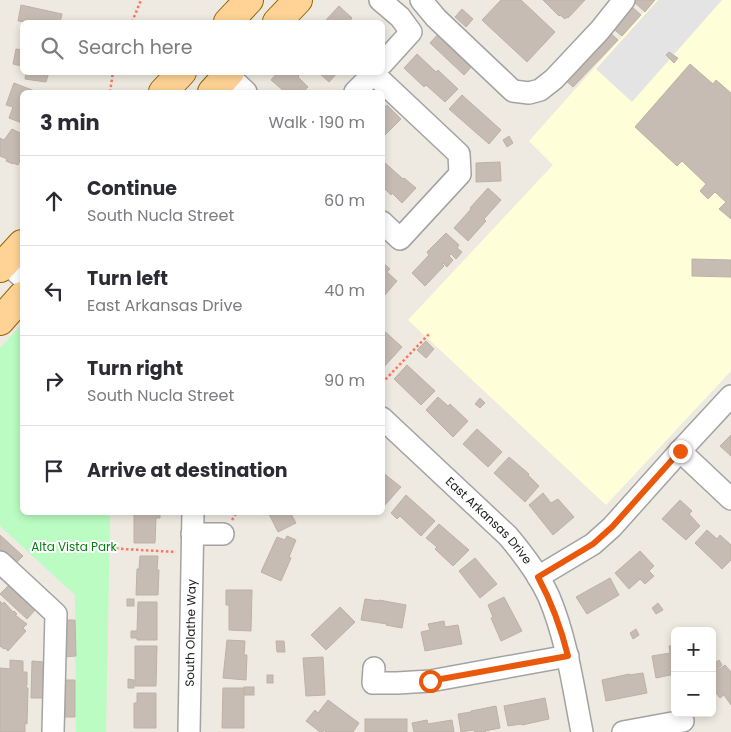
<!DOCTYPE html>
<meta charset="utf-8">
<style>
:root{--surface:#fff;--page:#f2f2f3;--text:#2b2b33;--muted:#7c7c81;--line:#e1e1e2}
body{margin:0;font-family:Poppins,sans-serif;background:var(--page);color:var(--text)}
.controls{position:absolute;right:15px;bottom:15px;display:grid;overflow:hidden;border-radius:8px;box-shadow:0 2px 8px #0003}
.controls button{width:45px;height:45px;display:grid;place-items:center;padding:0;border:0;border-bottom:1px solid var(--line);background:var(--surface);color:var(--text);font:25px sans-serif}
.stop{position:absolute;width:15px;height:15px;margin:-11px;border:4px solid #ea580c;border-radius:50%;background:#fff}
.stop.end{background:#ea580c;border-color:#fff;box-shadow:0 1px 5px #0008}
.list{margin:0;padding:0;list-style:none}
h2{display:flex;justify-content:space-between;align-items:center;height:65px;margin:0;padding:0 20px;font-size:21px}
h2 small{font-size:16px;font-weight:400;color:var(--muted)}
.list li{display:grid;grid-template-columns:32px 1fr auto;gap:15px;align-items:center;box-sizing:border-box;height:90px;padding:0 20px;border-top:1px solid var(--line)}
.list b{display:block;font-size:19px;white-space:nowrap}
.list p{margin:0;font-size:16px;white-space:nowrap;color:var(--muted)}
.list em{font-size:16px;font-style:normal;color:var(--muted)}
.icon{flex:none;width:28px;height:28px;fill:none;stroke:currentColor;stroke-width:2;stroke-linecap:round;stroke-linejoin:round}
.map{position:relative;flex:none;width:731px;height:732px;overflow:hidden}
.search{position:absolute;background:var(--surface);box-shadow:0 2px 8px #0003;left:20px;top:20px;width:365px;height:55px;display:flex;align-items:center;gap:12px;box-sizing:border-box;padding:0 18px;border-radius:8px;color:var(--muted);font-size:19px}
.panel{position:absolute;background:var(--surface);box-shadow:0 2px 8px #0003;left:20px;top:90px;width:365px;height:425px;border-radius:8px}
.map>svg:first-child{display:block}
</style>
<div class="map">
<svg width="731" height="732" viewBox="0 0 731 732">
<rect width="100%" height="100%" fill="#eeeae1"/>
<polygon fill="#feffd9" points="655,0 731,0 731,371 606,505 408,320 553,165 529,141"/>
<polygon fill="#bafcc1" points="22,324 22,512 110,513 106,732 76,732 75,595 0,526 0,348"/>
<polygon fill="#e4e4e4" points="658,0 722,0 632,102 596,69"/>
<g fill="#c6bcb4" stroke="#c0b0a3">
<polygon points="501,0 521,0 555,32 527,62 482,20"/>
<polygon points="543,0 585,0 568,18 567,17 565,19 560,15 559,16"/>
<polygon points="634,0 655,0 645,12 633,1"/>
<polygon points="21,5 62,14 60,22 26,22 18,21"/>
<polygon points="630,5 641,15 622,36 610,26"/>
<polygon points="339,6 352,18 349,22 350,22 326,22 325,21"/>
<polygon points="462,9 473,19 466,27 455,17"/>
<polygon points="607,30 618,40 573,87 562,77"/>
<polygon points="440,32 474,64 464,75 430,43"/>
<polygon points="16,49 22,50 22,66 13,64"/>
<polygon points="669,52 678,58 674,63 666,55"/>
<polygon points="417,54 436,72 438,70 458,89 445,102 426,85 424,87 404,68"/>
<polygon points="690,64 713,84 716,80 731,93 731,219 719,209 726,202 715,192 708,199 700,191 706,184 682,161 677,166 635,127"/>
<polygon points="26,72 49,72 46,82 25,79"/>
<polygon points="278,72 294,72 299,76 298,77 308,87 305,90 309,92 285,92 271,80"/>
<polygon points="318,72 338,72 329,82"/>
<polygon points="14,83 37,92 22,92 22,123 9,118 13,107 6,105"/>
<polygon points="462,95 501,130 489,144 449,109"/>
<polygon points="387,105 401,119 382,138 382,110"/>
<polygon points="12,129 22,134 22,156 18,165 13,163 13,164 6,161 7,159 0,156 0,138 4,140"/>
<polygon points="509,136 513,143 507,147 503,140"/>
<polygon points="384,162 403,179 404,178 416,188 402,203 392,193 391,195 382,186 382,164"/>
<polygon points="500,162 501,181 476,182 476,163"/>
<polygon points="488,188 501,200 484,219 486,221 468,241 454,228 471,209 470,208"/>
<polygon points="446,233 459,245 457,248 462,252 456,259 451,254 449,256 453,260 447,267 443,263 442,264 444,266 425,286 412,273 429,255 427,252"/>
<polygon points="692,259 731,260 731,277 692,276"/>
<polygon points="382,262 390,269 387,272 397,281 384,296 382,295"/>
<polygon points="382,329 402,347 382,369"/>
<polygon points="426,341 434,349 426,358 417,350"/>
<polygon points="407,365 435,391 421,405 394,379"/>
<polygon points="438,397 448,406 450,404 468,421 453,437 426,410"/>
<polygon points="480,398 485,403 480,408 475,404"/>
<polygon points="477,429 502,452 488,467 463,444"/>
<polygon points="731,435 731,456 720,446"/>
<polygon points="509,457 529,474 528,475 539,486 525,502 494,473"/>
<polygon points="382,472 401,487 385,505 382,503"/>
<polygon points="543,493 551,503 558,499 574,517 553,535 529,505"/>
<polygon points="406,495 435,521 421,536 400,516 397,519 391,513"/>
<polygon points="680,500 692,511 689,514 700,526 686,540 662,519"/>
<polygon points="134,512 160,512 160,518 156,518 155,543 134,543"/>
<polygon points="268,512 290,512 296,523 278,532"/>
<polygon points="439,524 469,550 453,566 435,549 437,547 426,538"/>
<polygon points="707,530 717,539 720,535 731,545 731,560 722,569 695,543"/>
<polygon points="0,535 23,556 14,565 0,552"/>
<polygon points="287,536 296,540 289,557 291,558 281,581 261,572 277,537 285,540"/>
<polygon points="640,551 654,566 649,571 654,576 645,584 640,579 629,589 615,573"/>
<polygon points="140,556 158,556 157,570 159,570 158,595 136,595 137,569 139,569"/>
<polygon points="475,558 497,584 480,598 459,571"/>
<polygon points="610,578 619,595 587,614 576,597"/>
<polygon points="9,585 35,610 27,619 0,594"/>
<polygon points="226,590 252,590 251,631 229,630 229,605 226,605"/>
<polygon points="504,597 522,631 501,641 491,618 493,617 488,605"/>
<rect x="127" y="599" width="7" height="7"/>
<polygon points="365,599 379,601 379,600 406,605 402,628 386,625 387,624 361,620"/>
<polygon points="0,601 2,604 4,602 13,612 14,611 17,614 15,615 27,624 23,628 26,631 8,651 5,648 4,649 0,646"/>
<polygon points="138,602 157,602 157,640 137,640 137,638 131,638 131,631 137,631"/>
<polygon points="658,603 663,610 656,614 652,608"/>
<polygon points="340,607 355,622 326,650 311,635"/>
<polygon points="63,620 75,620 76,656 63,657"/>
<polygon points="444,621 445,627 458,625 462,644 425,651 421,632 430,630 428,624"/>
<polygon points="636,629 639,635 633,639 630,633"/>
<polygon points="227,640 245,641 244,655 247,655 246,680 223,678"/>
<polygon points="276,641 284,641 285,652 277,652"/>
<polygon points="675,645 675,674 656,678 652,656 670,653 669,646"/>
<polygon points="135,646 157,646 156,686 135,686"/>
<polygon points="323,657 325,695 306,696 303,658"/>
<polygon points="10,660 23,661 23,672 27,672 27,685 26,685 26,687 28,688 27,724 25,723 25,732 0,732 0,668 10,669"/>
<polygon points="719,660 722,665 716,670 712,665"/>
<polygon points="32,661 45,662 44,698 31,698"/>
<polygon points="725,665 731,672 731,705 724,695 720,698 713,689 717,686 712,681 712,674"/>
<polygon points="643,673 647,693 606,701 602,680 629,674 629,675"/>
<rect x="267" y="675" width="6" height="8"/>
<polygon points="128,679 134,680 134,688 128,688"/>
<polygon points="63,680 75,680 75,717 62,717"/>
<rect x="244" y="687" width="10" height="8"/>
<polygon points="223,688 244,688 244,728 222,728"/>
<polygon points="137,693 156,693 156,728 134,728 134,703 137,703"/>
<polygon points="545,698 549,719 522,725 521,724 508,726 504,706"/>
<polygon points="328,700 359,723 353,732 326,732 324,730 323,732 320,732 306,721 315,710 318,713"/>
<polygon points="496,706 500,728 485,731 486,732 475,732 474,730 461,732 458,714 471,712 471,711"/>
<rect x="365" y="719" width="42" height="13"/>
<polygon points="427,720 428,724 452,720 454,732 414,732 412,723"/>
</g>
<g fill="none" stroke-linecap="round" stroke-linejoin="round">
<g stroke="#a3a3a3" stroke-width="24">
<g id="minor">
<polyline points="380,0 400,17 411,32 382,64"/>
<polyline points="421,0 436,18 513,91 529,93 540,90 554,79 600,30 624,0"/>
<polyline points="374,74 459,154 460,174 400,239 382,222"/>
<polyline points="228,75 246,92"/>
<polyline points="355,92 375,72"/>
<polyline points="0,258 22,277"/>
<path id="s1" d="M 382,418 L 508,536 C 524,555 539,575 549,597 C 567,640 573,686 582,732"/>
<polyline points="680,451 731,499"/>
<polyline points="192,534 223,534"/>
<polyline points="0,562 56,614 53,732"/>
<polyline points="538,577 593,544 612,527 680,451 731,396"/>
<polyline points="374,668 373,683 397,683 430,681 568,656"/>
<path id="s2" d="M 189,732 L 193,512"/>
<polyline points="623,732 683,721"/>
</g>
</g>
<g stroke="#946600" stroke-width="30">
<g id="major">
<polyline points="228,22 249,0"/>
<polyline points="277,22 298,0"/>
<polyline points="163,92 182,72"/>
<polyline points="212,92 230,72"/>
<polyline points="0,268 22,244"/>
<polyline points="0,321 22,296"/>
</g>
</g>
<g stroke="#ff7561" stroke-width="2.5" stroke-dasharray="2.5 2.5" stroke-linecap="butt">
<polyline points="132,22 141,0"/>
<polyline points="110,92 113,72"/>
<polyline points="382,383 429,334"/>
<polyline points="232,520 237,512"/>
<polyline points="106,548 176,552"/>
</g>
<use href="#minor" stroke="#fff" stroke-width="21"/>
<use href="#major" stroke="#ffd395" stroke-width="28"/>
</g>
<g fill="none" stroke-linecap="round" stroke-linejoin="round">
<path stroke="#ea580c" stroke-width="6" d="M 430,681 L 568,656 C 561,628 552,603 538,577 L 593,544 L 612,527 L 680,451"/>
</g>
<g text-anchor="middle" stroke-width="4" stroke-linejoin="round" paint-order="stroke">
<g font-size="12" fill="#1c1c1c" stroke="#fff">
<text dy="4" stroke="none"><textPath href="#s1" startOffset="148">East Arkansas Drive</textPath></text>
<text dy="4" stroke="none"><textPath href="#s2" startOffset="99">South Olathe Way</textPath></text>
</g>
<g font-size="12" fill="#067e12" stroke="#fff">
<text x="74" y="551">Alta Vista Park</text>
</g>
</g>
</svg>
<div class="controls">
<button>+</button>
<button>−</button>
</div>
<div class="stop" style="left:430px;top:681px"></div>
<div class="stop end" style="left:680px;top:451px"></div>
<div class="search"><svg class="icon" aria-label="search" viewBox="0 0 24 24"><circle cx="10" cy="10" r="6"/><path d="M15 15l6 6"/></svg>Search here</div>
<section class="panel">
<h2>3 min<small>Walk · 190 m</small></h2>
<ul class="list">
<li><svg class="icon" aria-label="ahead" viewBox="0 0 24 24"><path d="M12 20V5M6 11l6-6 6 6"/></svg><div><b>Continue</b><p>South Nucla Street</p></div><em>60 m</em></li>
<li><svg class="icon" aria-label="left" viewBox="0 0 24 24"><path d="M17 20v-9H6M10 6l-5 5 5 5"/></svg><div><b>Turn left</b><p>East Arkansas Drive</p></div><em>40 m</em></li>
<li><svg class="icon" aria-label="right" viewBox="0 0 24 24"><path d="M7 20v-9h11M14 6l5 5-5 5"/></svg><div><b>Turn right</b><p>South Nucla Street</p></div><em>90 m</em></li>
<li><svg class="icon" aria-label="arrive" viewBox="0 0 24 24"><path d="M6 21V4h12l-3 4 3 4H6"/></svg><div><b>Arrive at destination</b></div></li>
</ul>
</section>
</div>
